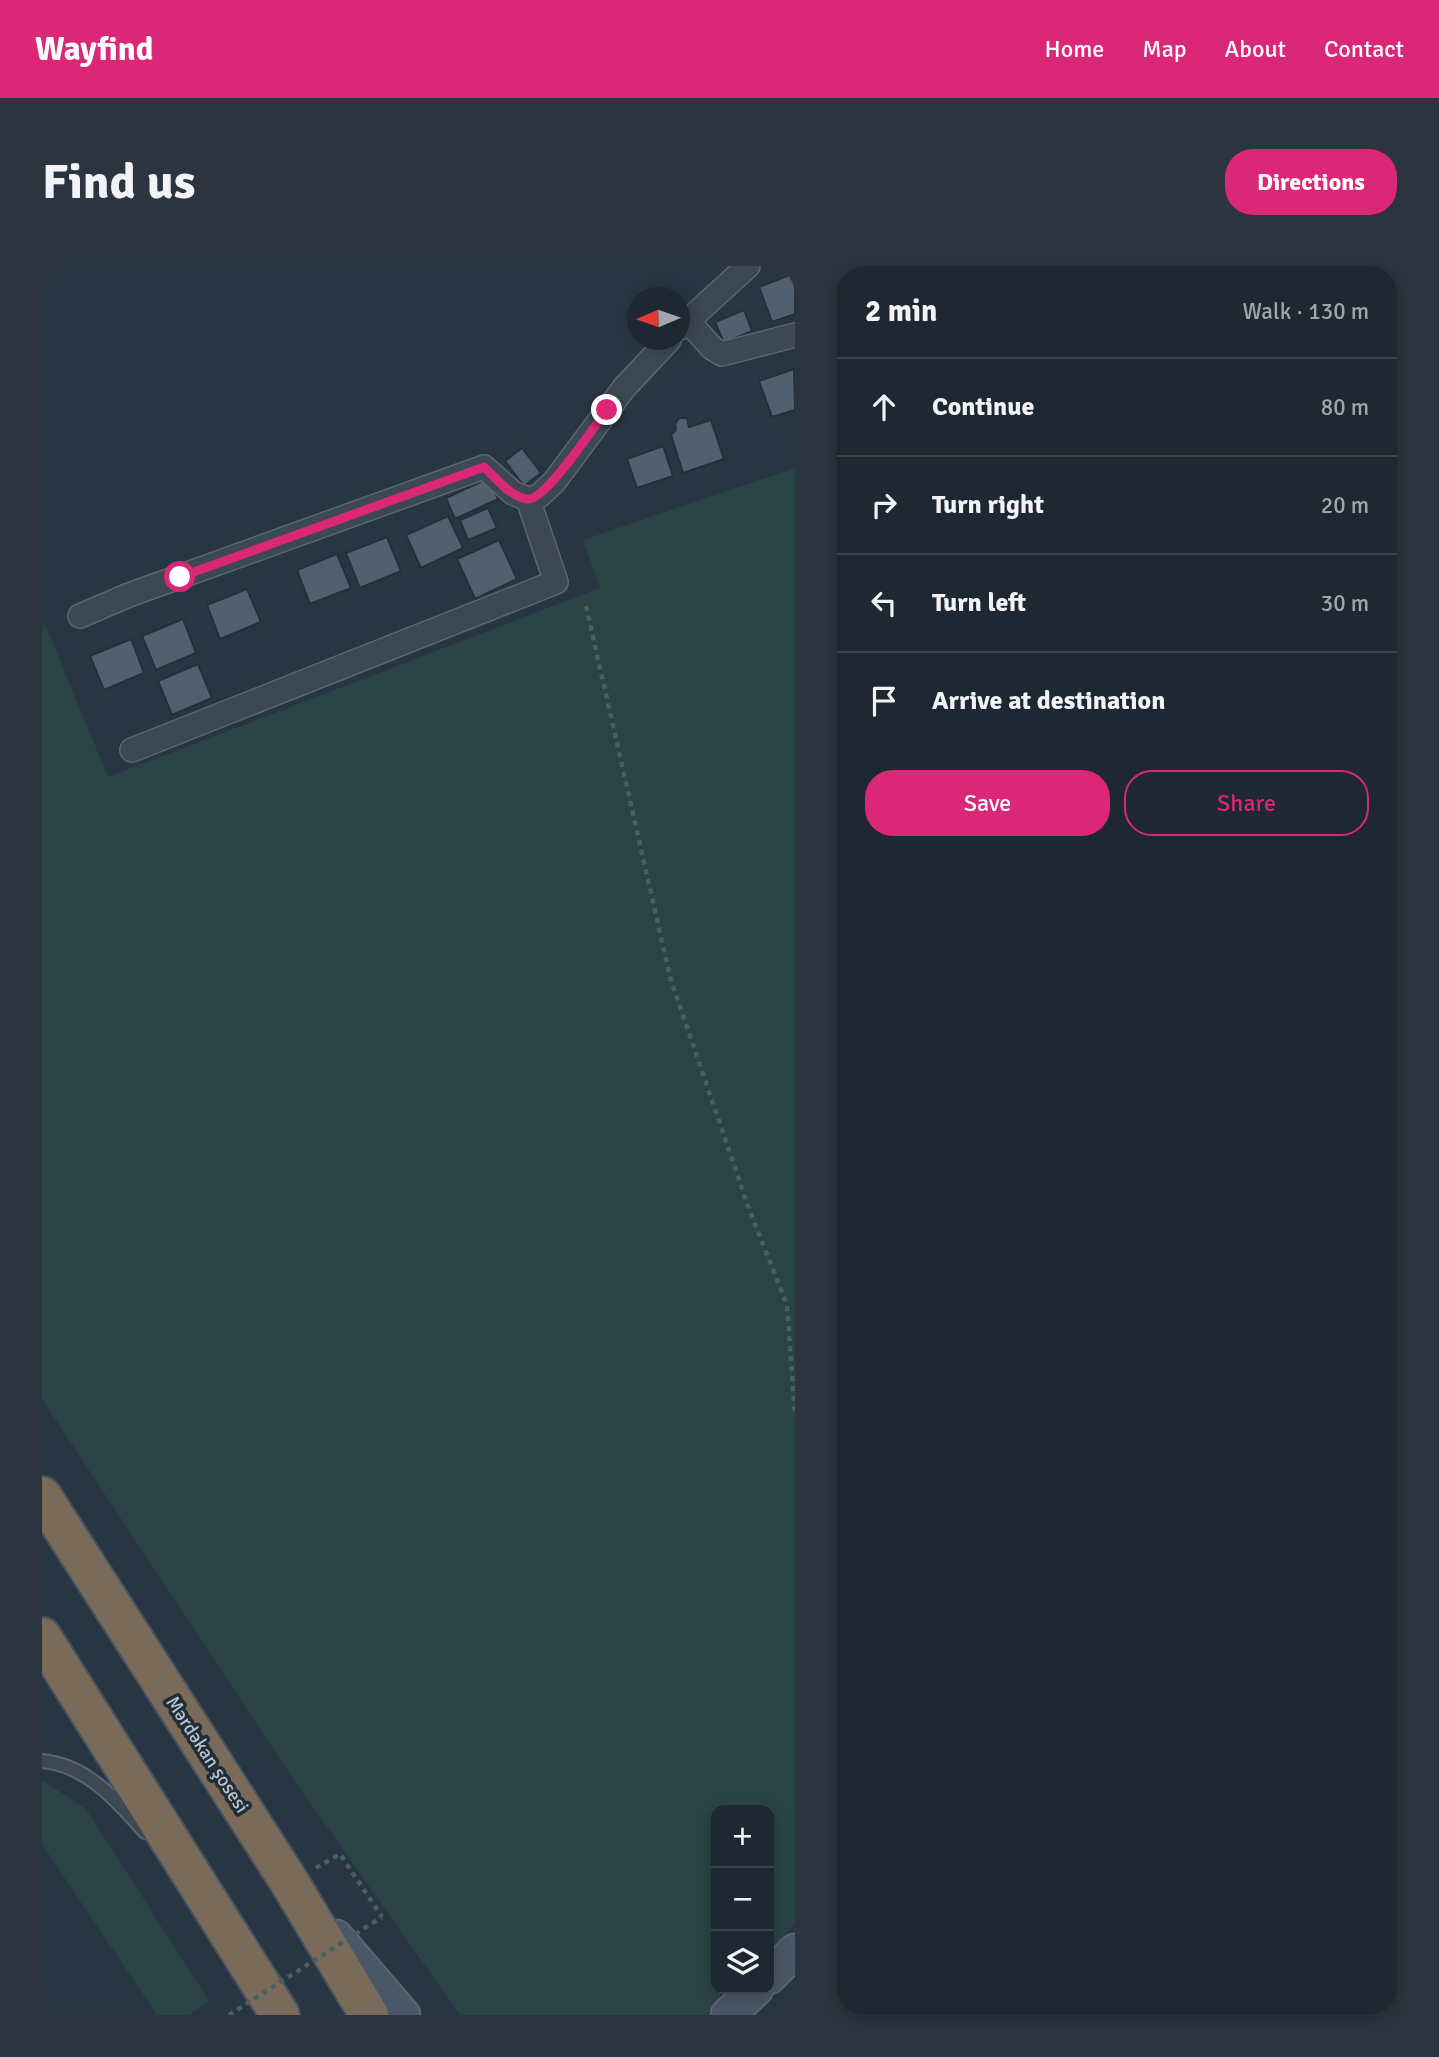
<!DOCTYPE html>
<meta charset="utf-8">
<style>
:root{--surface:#1e2833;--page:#2b343f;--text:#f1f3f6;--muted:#a1a6ac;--line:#3c444e;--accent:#db2777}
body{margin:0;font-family:Signika,sans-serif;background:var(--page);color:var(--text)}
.controls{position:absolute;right:21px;bottom:21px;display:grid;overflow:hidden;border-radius:14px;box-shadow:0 4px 18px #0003}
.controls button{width:63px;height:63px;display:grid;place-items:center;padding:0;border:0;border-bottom:2px solid var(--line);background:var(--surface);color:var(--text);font:35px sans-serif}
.compass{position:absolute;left:585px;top:21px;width:63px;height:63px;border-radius:50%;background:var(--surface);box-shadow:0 4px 18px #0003;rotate:268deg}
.stop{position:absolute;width:21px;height:21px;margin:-16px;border:5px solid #db2777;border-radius:50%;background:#fff}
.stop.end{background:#db2777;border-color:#fff;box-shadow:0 2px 7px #0008}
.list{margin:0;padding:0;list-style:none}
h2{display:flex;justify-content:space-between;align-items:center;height:91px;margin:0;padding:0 28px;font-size:30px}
h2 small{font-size:23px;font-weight:400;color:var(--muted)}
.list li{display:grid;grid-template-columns:46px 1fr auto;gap:21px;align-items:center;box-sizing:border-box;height:98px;padding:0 28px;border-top:2px solid var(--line)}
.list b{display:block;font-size:26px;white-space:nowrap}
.list em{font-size:23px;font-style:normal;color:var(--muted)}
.actions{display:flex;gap:14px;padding:21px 28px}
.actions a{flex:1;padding:16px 0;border:2px solid var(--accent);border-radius:28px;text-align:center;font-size:24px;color:var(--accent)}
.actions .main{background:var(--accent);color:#fff}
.icon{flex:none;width:38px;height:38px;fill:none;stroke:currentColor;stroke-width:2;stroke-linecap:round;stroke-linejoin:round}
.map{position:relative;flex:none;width:753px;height:1749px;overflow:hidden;border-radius:28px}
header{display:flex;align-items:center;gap:42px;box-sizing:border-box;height:98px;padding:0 35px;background:var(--accent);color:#fff}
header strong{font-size:33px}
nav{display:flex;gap:38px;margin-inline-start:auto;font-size:24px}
.intro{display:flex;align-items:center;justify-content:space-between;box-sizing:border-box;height:168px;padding:0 42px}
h1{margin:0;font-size:49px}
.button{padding:18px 32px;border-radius:28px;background:var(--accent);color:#fff;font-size:24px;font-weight:700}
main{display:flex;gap:42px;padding:0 42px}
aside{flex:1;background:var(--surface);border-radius:28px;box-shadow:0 4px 18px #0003}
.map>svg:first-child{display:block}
</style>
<header>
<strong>Wayfind</strong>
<nav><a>Home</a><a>Map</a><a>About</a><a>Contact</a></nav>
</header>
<div class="intro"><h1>Find us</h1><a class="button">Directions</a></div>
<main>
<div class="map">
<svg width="753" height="1749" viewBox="0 0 753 1749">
<rect width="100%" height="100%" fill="#283644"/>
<g fill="#2a4445">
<polygon points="753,202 753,1659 727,1685 727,1544 674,1544 674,1723 690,1723 664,1749 418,1749 252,1514 0,1133 0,360 3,358 66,511 558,322 541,274"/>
<polygon points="0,1514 44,1543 167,1735 147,1749 115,1749 0,1578"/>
</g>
<g fill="#515f6f" stroke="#232f3b" stroke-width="2">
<polygon points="753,7 753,48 730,56 717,21"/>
<polygon points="702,44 710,65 682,77 673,56"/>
<polygon points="752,103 753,144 730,151 717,115"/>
<polygon points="637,152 645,152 647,161 669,154 682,193 641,207 629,169 634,164 633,158"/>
<polygon points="621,180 631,210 595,222 585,193"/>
<polygon points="480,182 499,207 482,220 463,195"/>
<polygon points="447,212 456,233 413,253 404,232"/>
<polygon points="446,242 455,262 426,274 418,254"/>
<polygon points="406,250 421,282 379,302 364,269"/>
<polygon points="345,271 359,305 318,322 304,287"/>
<polygon points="457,274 475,313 433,333 415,293"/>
<polygon points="295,288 309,322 268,338 255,304"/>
<polygon points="205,323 219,356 178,373 165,339"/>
<polygon points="141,353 154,387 114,404 100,370"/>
<polygon points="89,373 102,407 62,424 48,390"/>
<polygon points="156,398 170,432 130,449 116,415"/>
</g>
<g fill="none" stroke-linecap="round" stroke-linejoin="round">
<g stroke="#5b6671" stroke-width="16">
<path id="service" d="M 0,1495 C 45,1499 74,1534 103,1566"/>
</g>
<g stroke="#5b6671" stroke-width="26">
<g id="minor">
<polyline points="645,54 670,82 680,88 753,69"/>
<polyline points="638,62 706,0"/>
<polyline points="38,350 87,329 442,201 471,227 486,233 497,230 512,216 582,122 627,74"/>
<polyline points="90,484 514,316 486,233"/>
</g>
</g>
<g stroke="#5b6671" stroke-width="37">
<g id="secondary">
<polyline points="294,1671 361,1749"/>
<polyline points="727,1711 753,1685"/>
<polyline points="686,1749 714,1723"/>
</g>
</g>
<g stroke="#47535e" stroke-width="42">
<g id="motorway">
<polyline points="0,1230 248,1617 327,1749"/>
<polyline points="0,1371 238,1749"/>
</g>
</g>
<g stroke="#486061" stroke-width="4.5" stroke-dasharray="5 5" stroke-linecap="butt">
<polyline points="544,340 628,711 707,943 745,1039 753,1149"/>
<polyline points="274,1602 298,1588 340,1651"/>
</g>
<use href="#service" stroke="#3c4853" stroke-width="12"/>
<use href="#minor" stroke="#3c4853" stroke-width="23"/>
<use href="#secondary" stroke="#4a5766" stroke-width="33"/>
<use href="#motorway" stroke="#796a59" stroke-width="38"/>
<polyline stroke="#486061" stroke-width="4.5" stroke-dasharray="5 5" stroke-linecap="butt" points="187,1749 340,1651"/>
</g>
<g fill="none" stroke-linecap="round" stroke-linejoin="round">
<path stroke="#db2777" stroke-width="9" d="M 138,311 L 442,201 C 454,212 469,232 486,233 C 504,234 552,160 565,144"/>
</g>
<g text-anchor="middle" stroke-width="7" stroke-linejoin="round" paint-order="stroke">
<g font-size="19" fill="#bac3cd" stroke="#212d39">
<text transform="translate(166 1488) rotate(57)" y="7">Mərdəkan şosesi</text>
</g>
</g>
</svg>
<div class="controls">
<button>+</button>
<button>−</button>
<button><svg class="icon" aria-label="layers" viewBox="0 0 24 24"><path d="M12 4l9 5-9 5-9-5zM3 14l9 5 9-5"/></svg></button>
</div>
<svg class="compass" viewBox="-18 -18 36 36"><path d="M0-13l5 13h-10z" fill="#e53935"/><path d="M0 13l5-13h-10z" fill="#a1a6ac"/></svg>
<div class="stop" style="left:138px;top:311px"></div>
<div class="stop end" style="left:565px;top:144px"></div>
</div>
<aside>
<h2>2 min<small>Walk · 130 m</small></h2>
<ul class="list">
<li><svg class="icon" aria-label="ahead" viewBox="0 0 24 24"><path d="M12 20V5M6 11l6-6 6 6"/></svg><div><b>Continue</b></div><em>80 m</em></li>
<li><svg class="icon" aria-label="right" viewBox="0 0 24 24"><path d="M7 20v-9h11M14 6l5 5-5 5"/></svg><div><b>Turn right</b></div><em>20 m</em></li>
<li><svg class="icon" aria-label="left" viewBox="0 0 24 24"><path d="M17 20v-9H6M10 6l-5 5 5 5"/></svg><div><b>Turn left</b></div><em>30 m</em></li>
<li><svg class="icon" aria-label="arrive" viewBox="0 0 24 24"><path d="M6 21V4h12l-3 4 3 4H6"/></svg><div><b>Arrive at destination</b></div></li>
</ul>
<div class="actions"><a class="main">Save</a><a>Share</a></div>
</aside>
</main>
